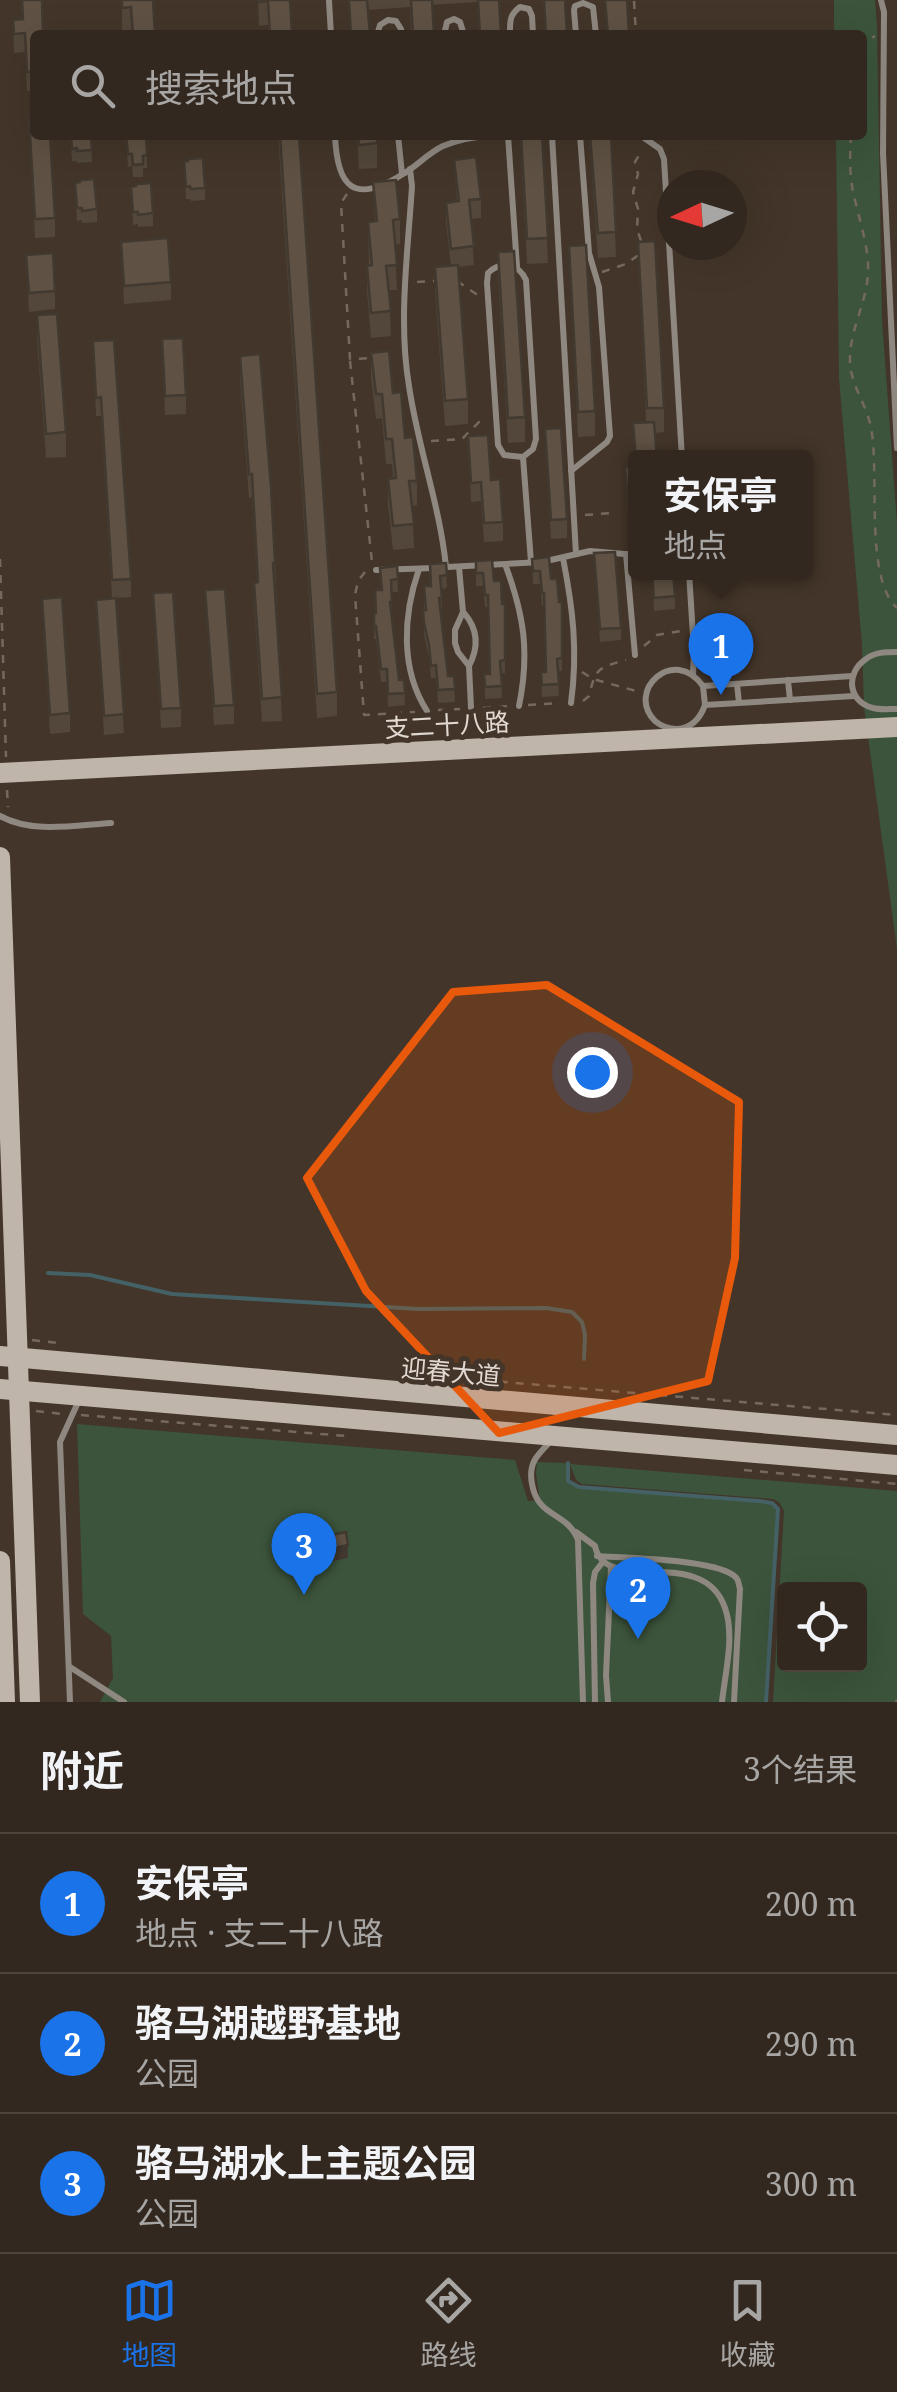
<!DOCTYPE html>
<html lang="zh">
<meta charset="utf-8">
<style>
:root{--surface:#32281f;--page:#3d342c;--text:#f1f3f6;--muted:#a8a6a4;--line:#4d443d;--accent:#1a73e8}
body{margin:0;font-family:"Noto Serif","Noto Sans SC",serif;background:var(--page);color:var(--text)}
.controls{position:absolute;right:30px;bottom:30px;display:grid;overflow:hidden;border-radius:10px;box-shadow:0 10px 40px #0002}
.controls button{width:90px;height:90px;display:grid;place-items:center;padding:0;border:0;border-bottom:2px solid var(--line);background:var(--surface);color:var(--text);font:50px sans-serif}
.compass{position:absolute;left:657px;top:170px;width:90px;height:90px;border-radius:50%;background:var(--surface);box-shadow:0 10px 40px #0002;rotate:266deg}
.you{position:absolute;left:592px;top:1072px;width:35px;height:35px;margin:-25px;border:8px solid #fff;border-radius:50%;background:#1a73e8;box-shadow:0 0 0 15px #1a73e833}
.badge{display:grid;place-items:center;width:65px;height:65px;border-radius:50%;background:var(--accent);color:#fff;font-size:32px;font-weight:700}
.pin{position:absolute;translate:-50% -82px;filter:drop-shadow(0 2px 5px #0008)}
.pin::after{content:'';position:absolute;top:52px;width:35px;height:30px;background:inherit;clip-path:polygon(0 0,100% 0,50% 100%)}
.popup{position:absolute;left:628px;top:450px;width:185px;height:130px;box-sizing:border-box;display:grid;place-content:center;border-radius:10px;background:var(--surface);filter:drop-shadow(0 2px 8px #0005);font-size:32px;white-space:nowrap;color:var(--muted)}
.popup b{font-size:38px;color:var(--text)}
.popup::after{content:'';position:absolute;left:50%;top:100%;margin-left:-20px;border:20px solid transparent;border-top-color:var(--surface)}
.list{margin:0;padding:0;list-style:none}
h2{display:flex;justify-content:space-between;align-items:center;height:130px;margin:0;padding:0 40px;font-size:42px}
h2 small{font-size:32px;font-weight:400;color:var(--muted)}
.list li{display:grid;grid-template-columns:65px 1fr auto;gap:30px;align-items:center;box-sizing:border-box;height:140px;padding:0 40px;border-top:2px solid var(--line)}
.list b{display:block;font-size:38px;white-space:nowrap}
.list p{margin:0;font-size:32px;white-space:nowrap;color:var(--muted)}
.list em{font-size:32px;font-style:normal;color:var(--muted)}
.icon{flex:none;width:55px;height:55px;fill:none;stroke:currentColor;stroke-width:2;stroke-linecap:round;stroke-linejoin:round}
.map{position:relative;flex:none;width:897px;height:1702px;overflow:hidden}
.search{position:absolute;background:var(--surface);box-shadow:0 10px 40px #0002;left:30px;right:30px;top:30px;height:110px;display:flex;align-items:center;gap:25px;box-sizing:border-box;padding:0 35px;border-radius:10px;color:var(--muted);font-size:38px}
.sheet{height:550px;background:var(--surface)}
nav{display:flex;justify-content:space-around;align-items:center;box-sizing:border-box;height:140px;border-top:2px solid var(--line);background:var(--surface);font-size:28px;color:var(--muted)}
nav a{display:grid;justify-items:center;gap:5px}
nav .on{color:var(--accent)}
.map>svg:first-child{display:block}
</style>
<div class="map">
<svg width="897" height="1702" viewBox="0 0 897 1702">
<rect width="100%" height="100%" fill="#433529"/>
<g fill="#3c543b" fill-rule="evenodd">
<polygon points="834,0 875,0 877,26 882,321 897,523 897,949 864,707 862,645 839,378 836,135 862,135 862,35 834,35"/>
<polygon points="77,1424 515,1460 528,1501 540,1500 536,1474 537,1462 568,1463 568,1481 579,1487 772,1503 778,1509 779,1521 766,1702 100,1702 113,1678 111,1636 83,1614"/>
<path d="M 570,1464 L 897,1491 L 897,1702 L 773,1702 L 784,1511 L 779,1502 L 773,1499 L 582,1484 L 576,1480 ZM 784,1590 L 860,1590 L 860,1664 L 784,1664 Z"/>
</g>
<g fill="none" stroke-linecap="round" stroke-linejoin="round">
<g stroke="#446166" stroke-width="4">
<polyline points="48,1273 90,1275 172,1294 418,1309 546,1308 572,1312 582,1322 585,1335 584,1359"/>
<polyline points="568,1463 568,1481 579,1487 759,1501 772,1503 778,1509 766,1702"/>
</g>
<g stroke="#75695f" stroke-width="2.5" stroke-dasharray="8 8" stroke-linecap="butt">
<polyline points="634,1 636,35"/>
<polyline points="862,49 866,41 875,36"/>
<path d="M 851,135 C 850,155 849,176 854,196 C 859,218 867,242 868,264 C 870,299 849,327 850,362 C 851,386 867,405 871,428 C 880,472 864,578 897,608"/>
<polyline points="347,194 341,203 350,359 375,358"/>
<polyline points="641,241 637,229 638,209 633,192 638,174 635,162 642,150"/>
<polyline points="602,272 626,264 640,254"/>
<polyline points="457,281 479,296"/>
<polyline points="417,282 434,281"/>
<polyline points="350,361 372,562"/>
<polyline points="431,441 462,439 484,417"/>
<polyline points="585,515 613,513"/>
<polyline points="0,559 6,757"/>
<polyline points="365,572 358,581 355,595 364,715 415,712"/>
<polyline points="644,646 657,635 681,631"/>
<polyline points="582,672 593,679 636,691"/>
<path d="M 583,701 L 589,696 C 596,667 598,668 626,660"/>
<polyline points="528,705 560,703"/>
<polyline points="483,708 510,706"/>
<polyline points="438,710 460,709"/>
<polyline points="7,790 8,807"/>
<polyline points="32,1340 59,1343"/>
<polyline points="420,1375 897,1415"/>
<polyline points="36,1411 63,1414"/>
<polyline points="81,1415 347,1436"/>
<polyline points="744,1470 897,1484"/>
<polyline points="896,1702 897,1700"/>
</g>
<g stroke="#8e8881" stroke-width="6">
<polyline points="881,0 884,12 883,153 897,448"/>
<polyline points="329,1 331,35"/>
<polyline points="377,35 380,25 388,20 396,21 401,29 402,35"/>
<polyline points="444,35 447,22 454,19 460,22 464,35"/>
<path d="M 510,35 C 510,22 509,15 520,7 L 529,9 L 532,16 L 533,35"/>
<polyline points="576,35 574,10 575,6 583,3 593,7 596,35"/>
<path d="M 335,135 C 337,188 354,205 403,174 C 417,166 428,153 443,146 C 460,139 479,136 498,135"/>
<polyline points="398,135 402,174"/>
<polyline points="508,135 517,267"/>
<polyline points="552,135 576,554"/>
<polyline points="640,135 660,149 664,159 682,458"/>
<path d="M 410,169 L 412,186 C 408,251 398,321 409,386 C 418,448 440,506 446,567"/>
<path d="M 523,457 L 504,455 L 498,445 L 487,283 L 488,273 C 501,260 519,264 526,280 L 536,439 L 533,449 L 523,457 L 531,562"/>
<polyline points="571,471 607,442 610,436 599,287 589,253 580,135"/>
<polyline points="626,554 635,655"/>
<path d="M 563,558 C 573,609 578,651 571,703"/>
<path d="M 505,564 C 524,615 530,652 519,706"/>
<polyline points="447,567 542,562 590,551 636,555"/>
<polyline points="459,567 463,612 455,630 455,643 458,652 469,666 471,708"/>
<path d="M 419,569 C 403,615 400,669 427,711"/>
<polyline points="376,570 434,568"/>
<polyline points="689,572 694,652 693,675"/>
<path d="M 464,613 C 478,629 479,647 469,666"/>
<path d="M 897,652 C 886,652 875,652 866,659 C 845,673 848,702 873,708 C 880,710 889,709 897,709"/>
<path d="M 852,676 L 703,686 C 674,645 625,691 655,721 C 661,726 669,729 677,729 C 692,728 700,719 705,705 L 854,696"/>
<polyline points="788,680 790,700"/>
<polyline points="737,684 739,703"/>
<polyline points="703,686 705,705"/>
<path d="M 0,816 C 33,834 75,825 111,823"/>
<path d="M 551,1441 C 537,1455 528,1463 532,1484 C 538,1519 567,1511 578,1540 L 583,1702"/>
<path d="M 576,1532 L 595,1546 C 605,1597 703,1543 725,1608 C 735,1636 725,1673 722,1702"/>
<path d="M 597,1556 C 626,1558 711,1559 733,1575 C 739,1579 738,1582 740,1589 L 734,1702"/>
<polyline points="70,1667 124,1702"/>
<polyline points="70,1702 60,1442 80,1398"/>
<polyline points="595,1702 593,1583 595,1572 602,1563"/>
<polyline points="608,1702 606,1675 611,1567"/>
</g>
<g stroke="#bfb5aa" stroke-width="20">
<polyline points="0,773 897,727"/>
<polyline points="0,857 30,1702"/>
<polyline points="0,1356 897,1435"/>
<polyline points="0,1389 897,1465"/>
<polyline points="0,1561 5,1702"/>
</g>
</g>
<g fill="#52473a">
<polygon points="21,0 42,0 35,35 35,91 27,91 25,52 14,53 13,20 22,19"/>
<polygon points="122,0 153,0 155,35 131,35 131,32 122,33"/>
<polygon points="258,0 290,0 292,35 268,35 268,25 259,26"/>
<polygon points="367,0 503,0 499,0 501,35 479,35 477,2 432,5 434,35 411,35 410,7 368,10"/>
<polygon points="29,118 55,218 55,237 35,238"/>
<polygon points="70,135 91,135 92,162 77,163 77,161 72,161"/>
<polygon points="126,135 147,155 147,168 143,168 143,177 133,177 132,166 128,167"/>
<polygon points="278,135 299,135 337,692 337,716 317,718"/>
<polygon points="357,135 377,135 377,168 359,169"/>
<polygon points="520,135 542,135 548,263 527,264"/>
<polygon points="589,135 611,135 616,257 598,258"/>
<polygon points="454,160 481,199 481,218 471,219 474,265 458,267 468,399 468,424 445,426 435,292 435,267 451,266 446,222 446,203 457,202"/>
<polygon points="184,161 205,188 205,200 191,201 190,199 186,199"/>
<polygon points="373,182 400,219 400,244 395,245 397,290 389,290 391,336 371,338 367,291 367,266 369,266 368,222 375,221"/>
<polygon points="75,183 97,209 97,222 82,223 82,220 77,221"/>
<polygon points="136,186 153,213 153,226 138,227 138,224 133,225 131,187"/>
<polygon points="121,242 171,282 171,300 124,304"/>
<polygon points="638,242 664,408 664,432 655,433 636,458 636,529 629,530 625,467 635,466 633,423 646,422"/>
<polygon points="569,246 595,411 595,436 578,437"/>
<polygon points="498,252 525,417 525,442 508,443 498,276"/>
<polygon points="26,255 55,291 55,309 29,312"/>
<polygon points="37,315 66,432 66,457 46,458 37,340"/>
<polygon points="162,339 186,395 186,414 165,415"/>
<polygon points="93,341 131,579 131,597 116,598 124,733 104,735 96,600 112,598 101,416 96,416"/>
<polygon points="371,353 393,393 417,481 417,505 412,506 414,548 393,550 388,504 388,479 393,479 392,464 386,464 382,418 376,419 371,377"/>
<polygon points="240,356 275,563 282,721 262,722 254,606 254,583 257,582 252,497 249,498 240,379"/>
<polygon points="545,429 567,519 567,538 551,539"/>
<polygon points="468,436 491,480 503,522 503,541 484,542 481,501 471,502"/>
<polygon points="594,553 621,628 621,640 600,642"/>
<polygon points="532,559 551,579 559,602 562,602 562,671 558,671 559,696 542,697 541,672 546,672 544,605 542,606 540,584 533,584"/>
<polygon points="476,561 494,581 502,604 505,604 505,673 501,673 502,698 485,699 484,674 489,674 488,607 485,607 483,586 476,586"/>
<polygon points="446,563 447,588 441,589 442,610 441,611 448,676 454,676 455,702 438,703 436,678 431,678 429,657 424,635 424,586 430,586 430,564"/>
<polygon points="397,566 398,592 392,592 392,614 391,614 399,680 404,680 405,705 388,707 387,682 381,682 376,639 374,639 375,590 381,590 380,568"/>
<polygon points="652,572 675,596 675,609 654,611"/>
<polygon points="205,590 234,705 234,724 214,725"/>
<polygon points="153,593 181,708 181,727 161,728"/>
<polygon points="42,599 70,713 70,732 50,734"/>
</g>
<polygon fill="#423930" points="348,1545 348,1558 314,1565 314,1552"/>
<g fill="#5f5244" stroke="#423930" stroke-width="2.5">
<polygon points="22,0 42,0 43,35 35,35 35,72 27,72 25,33 14,34 13,20 23,19"/>
<polygon points="122,0 153,0 155,35 133,35 131,7 122,8"/>
<polygon points="259,0 290,0 292,35 270,35 268,1 259,2"/>
<polygon points="349,0 367,0 370,35 351,35"/>
<polygon points="411,0 432,0 434,35 413,35"/>
<polygon points="478,0 499,0 501,35 480,35"/>
<polygon points="544,0 565,0 567,35 546,35"/>
<polygon points="605,0 627,0 629,35 608,35"/>
<polygon points="35,117 35,135 50,135 55,218 35,219 29,118"/>
<polygon points="71,135 91,135 92,150 77,151 77,148 72,149"/>
<polygon points="126,135 146,135 147,155 143,156 143,164 133,165 132,154 128,154"/>
<polygon points="280,135 299,135 337,692 317,694"/>
<polygon points="358,135 377,135 377,143 359,145"/>
<polygon points="521,135 542,135 548,238 527,239"/>
<polygon points="590,135 611,135 616,232 598,233"/>
<polygon points="476,157 481,199 469,200 474,246 451,249 446,203 459,201 454,160"/>
<polygon points="203,158 205,188 191,189 190,186 186,187 184,161 188,161 188,159"/>
<polygon points="94,179 97,209 82,211 82,208 77,208 75,183 80,182 80,180"/>
<polygon points="396,180 400,219 393,220 397,265 386,266 391,311 371,313 367,266 372,265 368,222 377,221 373,182"/>
<polygon points="151,183 153,213 138,215 138,212 133,212 131,187 136,186 136,184"/>
<polygon points="168,238 171,282 124,286 121,242"/>
<polygon points="655,241 664,408 647,408 638,242"/>
<polygon points="586,245 595,411 578,412 569,246"/>
<polygon points="514,251 525,417 508,418 498,252"/>
<polygon points="53,253 55,291 29,293 26,255"/>
<polygon points="458,265 468,399 445,401 435,267"/>
<polygon points="57,314 66,432 46,434 37,315"/>
<polygon points="183,338 186,395 165,396 162,339"/>
<polygon points="114,340 131,579 112,580 101,397 96,398 93,341"/>
<polygon points="389,351 393,393 401,392 405,438 413,437 417,481 409,481 414,524 393,526 388,479 396,478 392,439 386,439 382,394 376,394 371,353"/>
<polygon points="260,354 271,487 275,563 273,563 282,697 262,699 254,583 258,582 252,474 249,474 240,356"/>
<polygon points="654,422 657,458 636,458 633,423"/>
<polygon points="561,428 567,519 551,520 545,429"/>
<polygon points="488,435 491,480 500,479 503,522 484,523 481,482 471,483 468,436"/>
<polygon points="636,466 636,510 629,511 625,467"/>
<polygon points="615,552 621,628 600,629 594,553"/>
<polygon points="549,557 551,579 557,579 559,602 562,602 562,658 557,659 559,684 542,685 541,672 546,672 544,593 542,593 540,571 533,571 532,559"/>
<polygon points="492,560 494,581 501,581 502,604 505,604 505,660 500,661 502,686 485,687 484,674 490,674 488,595 485,595 483,573 476,573 476,561"/>
<polygon points="446,563 447,575 440,576 442,598 439,598 448,676 454,676 455,689 438,690 436,665 431,666 429,645 424,623 423,610 426,610 424,586 431,586 430,564"/>
<polygon points="397,566 398,579 391,580 392,602 390,602 399,680 404,680 405,693 388,694 387,669 381,669 376,626 374,626 374,614 376,613 375,590 382,590 380,568"/>
<polygon points="652,572 673,572 675,596 654,598"/>
<polygon points="225,589 234,705 214,706 205,590"/>
<polygon points="173,592 181,708 161,709 153,593"/>
<polygon points="62,597 70,713 50,715 42,599"/>
<polygon points="116,598 124,714 104,716 96,600"/>
<polygon points="346,1532 348,1545 314,1552 311,1539"/>
</g>
<path fill="#e8590c" fill-opacity="0.2" stroke="#e8590c" stroke-width="8" stroke-linejoin="round" d="M 547,985 L 739,1102 L 735,1258 L 708,1381 L 499,1433 L 366,1291 L 307,1178 L 453,992 Z"/>
<g text-anchor="middle" stroke-width="10" stroke-linejoin="round" paint-order="stroke">
<g font-size="25" fill="#e2d9d2" stroke="#433529">
<text transform="translate(447 725) rotate(-3)" y="9">支二十八路</text>
<text transform="translate(451 1372) rotate(5)" y="9">迎春大道</text>
</g>
</g>
</svg>
<div class="controls">
<button><svg class="icon" aria-label="locate" viewBox="0 0 24 24"><circle cx="12" cy="12" r="6"/><path d="M12 2v4M12 18v4M2 12h4M18 12h4"/></svg></button>
</div>
<svg class="compass" viewBox="-18 -18 36 36"><path d="M0-13l5 13h-10z" fill="#e53935"/><path d="M0 13l5-13h-10z" fill="#a8a6a4"/></svg>
<div class="you"></div>
<div class="pin badge" style="left:721px;top:695px">1</div>
<div class="popup"><b>安保亭</b>地点</div>
<div class="pin badge" style="left:638px;top:1639px">2</div>
<div class="pin badge" style="left:304px;top:1595px">3</div>
<div class="search"><svg class="icon" aria-label="search" viewBox="0 0 24 24"><circle cx="10" cy="10" r="6"/><path d="M15 15l6 6"/></svg>搜索地点</div>
</div>
<section class="sheet">
<h2>附近<small>3个结果</small></h2>
<ul class="list">
<li><span class="badge">1</span><div><b>安保亭</b><p>地点 · 支二十八路</p></div><em>200 m</em></li>
<li><span class="badge">2</span><div><b>骆马湖越野基地</b><p>公园</p></div><em>290 m</em></li>
<li><span class="badge">3</span><div><b>骆马湖水上主题公园</b><p>公园</p></div><em>300 m</em></li>
</ul>
</section>
<nav>
<a class="on"><svg class="icon" aria-label="map" viewBox="0 0 24 24"><path d="M3 6l6-2 6 2 6-2v14l-6 2-6-2-6 2zM9 4v14M15 6v14"/></svg>地图</a>
<a><svg class="icon" aria-label="directions" viewBox="0 0 24 24"><path d="M12 3l9 9-9 9-9-9zM9 14v-3h6M13 9l2 2-2 2"/></svg>路线</a>
<a><svg class="icon" aria-label="saved" viewBox="0 0 24 24"><path d="M7 4h10v16l-5-4-5 4z"/></svg>收藏</a>
</nav>
